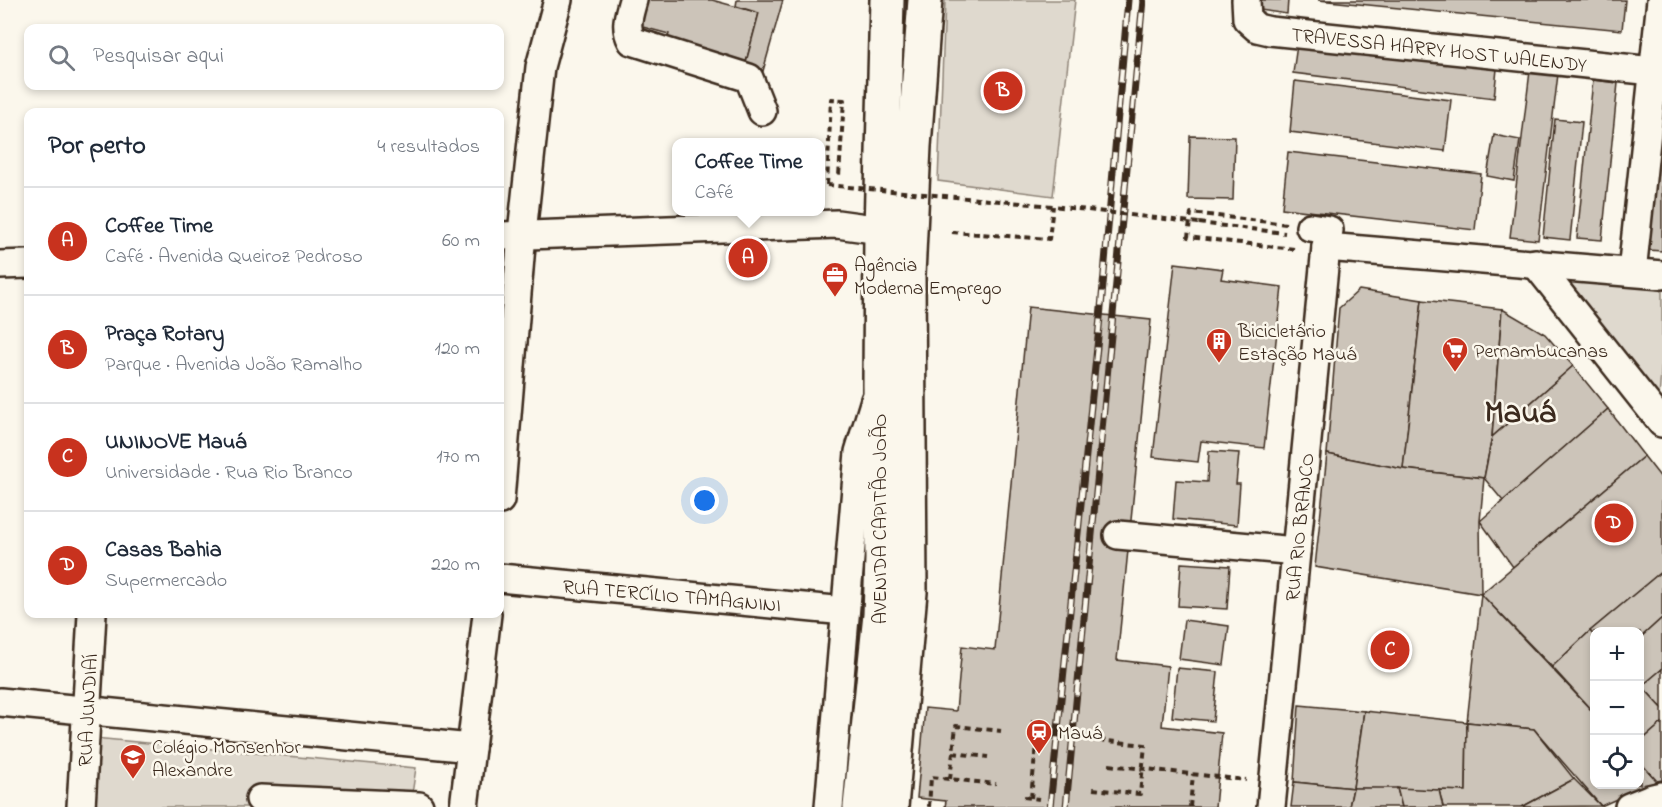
<!DOCTYPE html>
<html lang="pt">
<meta charset="utf-8">
<style>
:root{--surface:#fff;--page:#f2f2f3;--text:#1f2937;--muted:#747a83;--line:#e0e1e3;--accent:#c8321e}
body{margin:0;font-family:"Indie Flower",sans-serif;background:var(--page);color:var(--text)}
.controls{position:absolute;right:18px;bottom:18px;display:grid;overflow:hidden;border-radius:12px;box-shadow:0 3px 9px #0003}
.controls button{width:54px;height:54px;display:grid;place-items:center;padding:0;border:0;border-bottom:2px solid var(--line);background:var(--surface);color:var(--text);font:30px sans-serif}
.you{position:absolute;left:705px;top:501px;width:21px;height:21px;margin:-15px;border:4px solid #fff;border-radius:50%;background:#1a73e8;box-shadow:0 0 0 9px #1a73e833}
.badge{display:grid;place-items:center;width:39px;height:39px;border-radius:50%;background:var(--accent);color:#fff;font-size:20px;font-weight:700}
.pin{position:absolute;translate:-50% -50%;border:3px solid #fff;box-shadow:0 2px 6px #0006}
.popup{position:absolute;left:672px;top:138px;width:153px;height:78px;box-sizing:border-box;display:grid;place-content:center;border-radius:12px;background:var(--surface);filter:drop-shadow(0 2px 4px #0005);font-size:20px;white-space:nowrap;color:var(--muted)}
.popup b{font-size:22px;color:var(--text)}
.popup::after{content:'';position:absolute;left:50%;top:100%;margin-left:-12px;border:12px solid transparent;border-top-color:var(--surface)}
.list{margin:0;padding:0;list-style:none}
h2{display:flex;justify-content:space-between;align-items:center;height:78px;margin:0;padding:0 24px;font-size:26px}
h2 small{font-size:20px;font-weight:400;color:var(--muted)}
.list li{display:grid;grid-template-columns:39px 1fr auto;gap:18px;align-items:center;box-sizing:border-box;height:108px;padding:0 24px;border-top:2px solid var(--line)}
.list b{display:block;font-size:22px;white-space:nowrap}
.list p{margin:0;font-size:20px;white-space:nowrap;color:var(--muted)}
.list em{font-size:20px;font-style:normal;color:var(--muted)}
.icon{flex:none;width:33px;height:33px;fill:none;stroke:currentColor;stroke-width:2;stroke-linecap:round;stroke-linejoin:round}
.map{position:relative;flex:none;width:1662px;height:807px;overflow:hidden}
.search{position:absolute;background:var(--surface);box-shadow:0 3px 9px #0003;left:24px;top:24px;width:480px;height:66px;display:flex;align-items:center;gap:15px;box-sizing:border-box;padding:0 21px;border-radius:12px;color:var(--muted);font-size:22px}
.panel{position:absolute;background:var(--surface);box-shadow:0 3px 9px #0003;left:24px;top:108px;width:480px;height:510px;border-radius:12px}
.map>svg:first-child{display:block}
</style>
<div class="map">
<svg width="1662" height="807" viewBox="0 0 1662 807">
<rect width="100%" height="100%" fill="#fbf7ec"/>
<filter id="ink" filterUnits="userSpaceOnUse"><feTurbulence type="fractalNoise" baseFrequency=".0167" numOctaves="2"/><feDisplacementMap in="SourceGraphic" scale="12" xChannelSelector="R" yChannelSelector="G"/><feConvolveMatrix kernelMatrix="1 2 1 2 8 2 1 2 1" color-interpolation-filters="sRGB"/></filter>
<g filter="url(#ink)">
<g fill="#dfd9ce" stroke="#8d8276" stroke-width="1.5">
<polygon points="945,0 1075,0 1053,196 938,181"/>
<polygon points="1550,269 1662,281 1662,360 1658,410"/>
<polygon points="94,738 416,768 410,807 89,807"/>
</g>
<g fill="#ccc4b9" stroke="#3b2a1e" stroke-width="1.5">
<polygon points="646,0 712,0 759,13 745,66 665,45 669,34 639,26"/>
<polygon points="737,0 783,0 763,71 745,66 759,13 736,6"/>
<polygon points="1255,0 1288,0 1287,14 1253,9"/>
<polygon points="1318,0 1625,0 1622,30"/>
<polygon points="1297,45 1497,69 1494,98 1293,73"/>
<polygon points="1530,71 1558,74 1538,240 1510,237"/>
<polygon points="1593,80 1618,83 1602,240 1577,238"/>
<polygon points="1295,81 1451,100 1445,151 1290,132"/>
<polygon points="1662,117 1662,251 1648,250"/>
<polygon points="1555,119 1582,122 1570,240 1543,237"/>
<polygon points="1494,135 1520,140 1514,181 1487,176"/>
<polygon points="1190,136 1235,137 1233,200 1188,199"/>
<polygon points="1288,152 1481,174 1475,230 1282,208"/>
<polygon points="1175,263 1223,269 1221,279 1282,287 1264,448 1201,441 1198,462 1153,457"/>
<polygon points="1359,290 1422,300 1403,469 1327,454 1339,308"/>
<polygon points="1422,300 1502,309 1492,437 1484,478 1403,469"/>
<polygon points="1028,307 1151,320 1117,660 1168,666 1162,726 1222,733 1215,807 945,807 946,801 917,798 925,708 956,711 962,646 995,650"/>
<polygon points="1502,309 1545,334 1573,366 1492,437"/>
<polygon points="1573,366 1608,409 1503,501 1484,478 1492,437"/>
<polygon points="1608,409 1644,456 1513,567 1480,521"/>
<polygon points="1209,451 1239,453 1236,484 1240,484 1237,525 1173,519 1176,480 1207,482"/>
<polygon points="1327,454 1403,469 1484,478 1480,521 1481,594 1315,567"/>
<polygon points="1644,456 1662,479 1662,571 1590,631 1552,667 1481,594"/>
<polygon points="1181,563 1230,566 1227,609 1178,606"/>
<polygon points="1662,571 1662,618 1640,638 1640,632 1594,632 1594,636 1590,631"/>
<polygon points="1481,594 1594,713 1594,784 1640,784 1640,762 1657,781 1601,806 1534,729 1467,722"/>
<polygon points="1662,618 1662,669 1642,686 1640,683 1640,638"/>
<polygon points="1184,620 1229,626 1224,665 1179,659"/>
<polygon points="1590,631 1594,636 1594,713 1552,667"/>
<polygon points="1177,668 1218,672 1213,721 1172,717"/>
<polygon points="1662,669 1662,708 1642,686"/>
<polygon points="1640,684 1662,708 1662,723 1640,742"/>
<polygon points="1299,705 1364,711 1353,788 1294,782"/>
<polygon points="1364,711 1467,722 1466,791 1353,788"/>
<polygon points="1467,722 1534,729 1574,779 1522,807 1443,807 1439,790 1466,791"/>
<polygon points="1662,723 1662,780 1657,781 1640,762 1640,742"/>
<polygon points="1574,779 1601,806 1522,807"/>
<polygon points="1294,782 1353,788 1349,807 1291,807"/>
<polygon points="1353,788 1397,788 1402,807 1349,807"/>
<polygon points="1397,788 1439,790 1443,807 1402,807"/>
</g>
<g fill="none" stroke-linecap="round" stroke-linejoin="round">
<g stroke="#3b2a1e" stroke-width="32">
<g id="minor">
<path d="M 633,0 C 629,15 624,27 632,41 L 749,78 L 762,111"/>
<polyline points="1246,0 1247,19 1257,28 1270,31 1653,71"/>
<polyline points="1310,227 1329,230 1326,247 1662,275"/>
<polyline points="500,236 837,224 881,230 900,230"/>
<polyline points="1535,263 1662,423 1662,418"/>
<polyline points="0,265 28,264"/>
<polyline points="1632,272 1661,0"/>
<polyline points="500,500 522,233 540,67 558,0"/>
<polyline points="1118,535 1296,551"/>
<polyline points="500,578 845,611"/>
<polyline points="0,702 471,748"/>
<polyline points="260,799 419,806"/>
<polyline points="81,807 92,614"/>
<polyline points="464,807 487,614"/>
<polyline points="829,807 859,452 875,400"/>
<polyline points="1271,807 1326,247"/>
<polyline points="1629,807 1649,799 1662,796"/>
</g>
</g>
<g stroke="#3b2a1e" stroke-width="38">
<g id="highway">
<polyline points="860,807 880,615 882,559 880,384 881,230 887,0"/>
<polyline points="891,807 910,592 908,275 914,146 925,0"/>
</g>
</g>
<g stroke="#3b2a1e" stroke-width="4" stroke-dasharray="6 4.5" stroke-linecap="butt">
<polyline points="827,185 831,99 844,100 839,176"/>
<polyline points="1199,223 1285,233"/>
<polyline points="1286,224 1191,213 1188,237 1294,249"/>
<polyline points="952,232 1049,239 1053,206"/>
<polyline points="1031,722 1046,724"/>
<polyline points="953,753 988,757"/>
<polyline points="1109,765 1246,780"/>
<polyline points="950,779 956,726 1001,731"/>
<polyline points="1093,789 1140,794 1145,745 1098,740"/>
<polyline points="1024,797 1039,799"/>
<polyline points="1031,798 1038,723"/>
<polyline points="929,807 931,777 996,784"/>
<polyline points="1190,807 1193,774"/>
</g>
<use href="#minor" stroke="#fbf7ec" stroke-width="27"/>
<use href="#highway" stroke="#fbf7ec" stroke-width="33"/>
<g stroke="#3b2a1e" stroke-width="7">
<g id="rail">
<polyline points="1050,807 1101,308 1128,0"/>
<polyline points="1066,807 1143,0"/>
</g>
</g>
<use href="#rail" stroke="#fbf7ec" stroke-width="4.5" stroke-dasharray="14" stroke-linecap="butt"/>
<polyline stroke="#3b2a1e" stroke-width="4" stroke-dasharray="6 4.5" stroke-linecap="butt" points="827,185 1053,206 1199,223"/>
</g>
</g>
<defs>
<g id="office-pin" transform="scale(1.35)"><path d="M0 17L-7.5 6A9.5 9.5 0 1 1 7.5 6Z" fill="#c8321e" stroke="#fbf7ec"/><path d="M-6-3h4V-5.5h4V-3h4V5H-6ZM-1-4.5V-3h2v-1.5ZM-6 0V1H6V0Z" fill="#fff"/></g>
<g id="building-pin" transform="scale(1.35)"><path d="M0 17L-7.5 6A9.5 9.5 0 1 1 7.5 6Z" fill="#c8321e" stroke="#fbf7ec"/><path d="M-4-6H4V6H1V3H-1V6H-4ZM-2.5-4.3h1.7v1.8h-1.7ZM.8-4.3h1.7v1.8H.8ZM-2.5-1h1.7V.8h-1.7ZM.8-1h1.7V.8H.8Z" fill="#fff"/></g>
<g id="supermarket-pin" transform="scale(1.35)"><path d="M0 17L-7.5 6A9.5 9.5 0 1 1 7.5 6Z" fill="#c8321e" stroke="#fbf7ec"/><path d="M-6-5.5h2.5l.6 2H6L4.5 2H-2.5L-4.4-4H-6ZM-1.5 3.2a1.3 1.3 0 1 0 .1 0ZM3 3.2a1.3 1.3 0 1 0 .1 0Z" fill="#fff"/></g>
<g id="station-pin" transform="scale(1.35)"><path d="M0 17L-7.5 6A9.5 9.5 0 1 1 7.5 6Z" fill="#c8321e" stroke="#fbf7ec"/><path d="M-3-6H3Q5-6 5-4V2Q5 4 3 4L4.5 6H3L1.5 4h-3L-3 6H-4.5L-3 4Q-5 4-5 2V-4Q-5-6-3-6ZM-3.5-4v3h7v-3ZM-3.5 1v1.5H-2V1ZM2 1v1.5H3.5V1Z" fill="#fff"/></g>
<g id="school-pin" transform="scale(1.35)"><path d="M0 17L-7.5 6A9.5 9.5 0 1 1 7.5 6Z" fill="#c8321e" stroke="#fbf7ec"/><path d="M0-5L7-2L0 1L-7-2ZM-4 1L0 2.5L4 1V4Q0 6-4 4Z" fill="#fff"/></g>
</defs>
<g fill-rule="evenodd">
<use href="#office-pin" x="835" y="275"/>
<use href="#building-pin" x="1219" y="341"/>
<use href="#supermarket-pin" x="1455" y="350"/>
<use href="#station-pin" x="1039" y="732"/>
<use href="#school-pin" x="133" y="757"/>
</g>
<g text-anchor="middle" stroke-width="5" stroke-linejoin="round" paint-order="stroke">
<g font-size="20" fill="#3b2a1e" stroke="#fbf7ec">
<text transform="translate(1439 49) rotate(6)" y="7">TRAVESSA HARRY HOST WALENDY</text>
<text transform="translate(879 519) rotate(-90)" y="7">AVENIDA CAPITÃO JOÃO</text>
<text transform="translate(1299 527) rotate(-84)" y="7">RUA RIO BRANCO</text>
<text transform="translate(672 595) rotate(5)" y="7">RUA TERCÍLIO TAMAGNINI</text>
<text transform="translate(87 710) rotate(-87)" y="7">RUA JUNDIAÍ</text>
</g>
<g font-size="20" fill="#3b2a1e" stroke="#fbf7ec" text-anchor="start">
<text x="854" y="271">Agência<tspan x="854" dy="23">Moderna Emprego</tspan></text>
<text x="1238" y="337">Bicicletário<tspan x="1238" dy="23">Estação Mauá</tspan></text>
<text x="1474" y="357">Pernambucanas</text>
<text x="1058" y="739">Mauá</text>
<text x="152" y="753">Colégio Monsenhor<tspan x="152" dy="23">Alexandre</tspan></text>
</g>
<g font-size="32" font-weight="bold" fill="#3b2a1e" stroke="#fbf7ec">
<text x="1520" y="422">Mauá</text>
</g>
</g>
</svg>
<div class="controls">
<button>+</button>
<button>−</button>
<button><svg class="icon" aria-label="locate" viewBox="0 0 24 24"><circle cx="12" cy="12" r="6"/><path d="M12 2v4M12 18v4M2 12h4M18 12h4"/></svg></button>
</div>
<div class="you"></div>
<div class="pin badge" style="left:748px;top:258px">A</div>
<div class="popup"><b>Coffee Time</b>Café</div>
<div class="pin badge" style="left:1003px;top:91px">B</div>
<div class="pin badge" style="left:1390px;top:650px">C</div>
<div class="pin badge" style="left:1614px;top:523px">D</div>
<div class="search"><svg class="icon" aria-label="search" viewBox="0 0 24 24"><circle cx="10" cy="10" r="6"/><path d="M15 15l6 6"/></svg>Pesquisar aqui</div>
<section class="panel">
<h2>Por perto<small>4 resultados</small></h2>
<ul class="list">
<li><span class="badge">A</span><div><b>Coffee Time</b><p>Café · Avenida Queiroz Pedroso</p></div><em>60 m</em></li>
<li><span class="badge">B</span><div><b>Praça Rotary</b><p>Parque · Avenida João Ramalho</p></div><em>120 m</em></li>
<li><span class="badge">C</span><div><b>UNINOVE Mauá</b><p>Universidade · Rua Rio Branco</p></div><em>170 m</em></li>
<li><span class="badge">D</span><div><b>Casas Bahia</b><p>Supermercado</p></div><em>220 m</em></li>
</ul>
</section>
</div>
